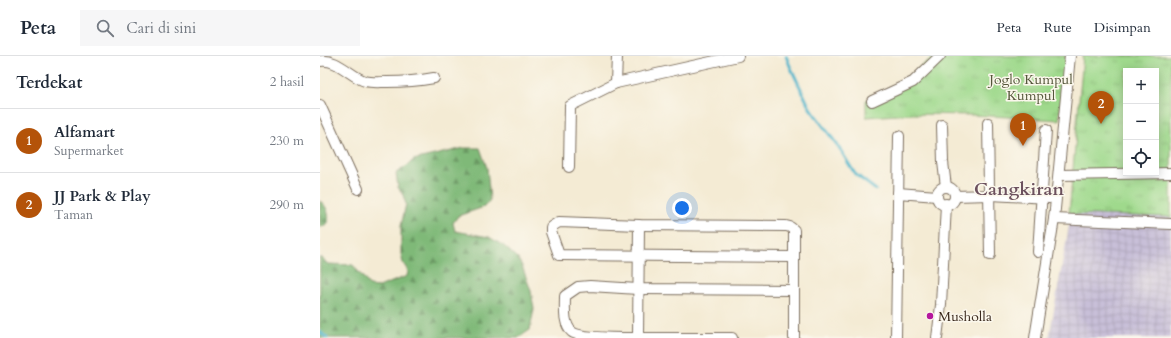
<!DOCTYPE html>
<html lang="id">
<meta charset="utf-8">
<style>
:root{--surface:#fff;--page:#f6f6f7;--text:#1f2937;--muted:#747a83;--line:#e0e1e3;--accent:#b45309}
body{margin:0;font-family:Cardo,serif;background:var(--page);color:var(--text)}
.controls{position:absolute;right:12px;top:12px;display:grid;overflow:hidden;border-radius:0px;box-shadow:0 2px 10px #0003}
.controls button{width:36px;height:36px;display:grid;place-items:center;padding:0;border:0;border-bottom:1px solid var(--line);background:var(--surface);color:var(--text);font:20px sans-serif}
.you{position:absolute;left:362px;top:152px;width:14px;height:14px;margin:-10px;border:3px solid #fff;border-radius:50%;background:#1a73e8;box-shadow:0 0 0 6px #1a73e833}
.badge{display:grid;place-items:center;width:26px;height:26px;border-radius:50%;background:var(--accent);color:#fff;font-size:13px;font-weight:700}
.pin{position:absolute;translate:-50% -33px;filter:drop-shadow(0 1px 2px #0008)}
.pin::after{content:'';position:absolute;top:21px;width:14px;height:12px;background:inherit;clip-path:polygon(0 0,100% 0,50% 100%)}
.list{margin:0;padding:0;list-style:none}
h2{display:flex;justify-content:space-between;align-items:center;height:52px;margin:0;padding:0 16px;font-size:17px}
h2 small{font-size:13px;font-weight:400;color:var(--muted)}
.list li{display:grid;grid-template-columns:26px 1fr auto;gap:12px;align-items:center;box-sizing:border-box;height:64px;padding:0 16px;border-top:1px solid var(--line)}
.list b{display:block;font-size:15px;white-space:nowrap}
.list p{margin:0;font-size:13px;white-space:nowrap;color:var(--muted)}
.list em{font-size:13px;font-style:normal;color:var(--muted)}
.icon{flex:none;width:22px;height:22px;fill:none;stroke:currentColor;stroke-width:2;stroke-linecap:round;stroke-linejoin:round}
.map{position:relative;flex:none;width:851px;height:282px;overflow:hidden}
header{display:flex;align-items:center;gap:24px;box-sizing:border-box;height:56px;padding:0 20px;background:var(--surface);border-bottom:1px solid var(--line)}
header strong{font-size:19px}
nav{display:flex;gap:22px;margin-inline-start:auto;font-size:14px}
.search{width:280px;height:36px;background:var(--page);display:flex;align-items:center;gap:10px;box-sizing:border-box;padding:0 14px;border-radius:0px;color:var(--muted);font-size:15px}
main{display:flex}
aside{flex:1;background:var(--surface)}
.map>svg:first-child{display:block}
</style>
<header>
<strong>Peta</strong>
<div class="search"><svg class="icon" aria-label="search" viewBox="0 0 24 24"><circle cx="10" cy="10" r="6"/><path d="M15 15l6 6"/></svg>Cari di sini</div>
<nav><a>Peta</a><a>Rute</a><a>Disimpan</a></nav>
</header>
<main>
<aside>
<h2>Terdekat<small>2 hasil</small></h2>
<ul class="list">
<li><span class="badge">1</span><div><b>Alfamart</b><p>Supermarket</p></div><em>230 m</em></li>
<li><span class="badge">2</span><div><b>JJ Park &amp; Play</b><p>Taman</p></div><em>290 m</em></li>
</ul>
</aside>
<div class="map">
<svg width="851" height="282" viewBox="0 0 851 282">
<defs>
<pattern id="industrial-grid" width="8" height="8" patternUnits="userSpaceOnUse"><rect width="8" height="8" fill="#c8bfd8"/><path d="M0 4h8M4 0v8" fill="none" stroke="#ada4b9"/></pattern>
<pattern id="forest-firs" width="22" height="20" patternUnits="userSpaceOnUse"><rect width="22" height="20" fill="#7fb978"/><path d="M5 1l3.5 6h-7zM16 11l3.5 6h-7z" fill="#699762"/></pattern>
<pattern id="park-tufts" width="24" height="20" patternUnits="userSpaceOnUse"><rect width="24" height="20" fill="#9fd98c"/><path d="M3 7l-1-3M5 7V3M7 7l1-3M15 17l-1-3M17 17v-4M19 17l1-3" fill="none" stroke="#8aba78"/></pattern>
</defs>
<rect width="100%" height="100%" fill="#fbf7ec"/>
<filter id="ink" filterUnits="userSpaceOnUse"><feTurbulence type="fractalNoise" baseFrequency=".025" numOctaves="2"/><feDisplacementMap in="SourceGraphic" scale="8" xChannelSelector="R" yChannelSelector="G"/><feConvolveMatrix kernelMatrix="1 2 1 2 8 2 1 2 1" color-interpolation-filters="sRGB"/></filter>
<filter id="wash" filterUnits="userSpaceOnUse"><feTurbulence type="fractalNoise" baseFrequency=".012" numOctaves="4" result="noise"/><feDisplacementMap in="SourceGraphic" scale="16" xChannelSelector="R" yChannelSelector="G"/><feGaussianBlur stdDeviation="0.9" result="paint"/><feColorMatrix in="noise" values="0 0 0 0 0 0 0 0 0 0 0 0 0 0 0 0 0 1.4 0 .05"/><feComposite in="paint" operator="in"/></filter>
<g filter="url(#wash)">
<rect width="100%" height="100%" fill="#f4ebd4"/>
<polygon fill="url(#industrial-grid)" points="749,158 851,161 851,282 729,282 749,170"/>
<g fill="url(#forest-firs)" stroke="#5d724b">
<polygon points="144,92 160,92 167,112 170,144 164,151 138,160 133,167 135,175 169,181 184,190 198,203 202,210 211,235 214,253 210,274 198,282 0,282 0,201 8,208 33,209 50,230 59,231 87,220 88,215 83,207 81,198 81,170 86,148 83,139 78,131 76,117 87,110 93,104"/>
<path d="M 0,145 C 8,151 9,158 8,167 L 0,172 Z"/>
</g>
<g fill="url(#park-tufts)" stroke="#6d8255" fill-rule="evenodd">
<polygon points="614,0 746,0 739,64 653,59 593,58 546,61 546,44 577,29"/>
<path d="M 763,0 L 851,0 L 851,161 L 749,158 ZM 806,15 L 836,15 L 836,117 L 806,117 Z"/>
</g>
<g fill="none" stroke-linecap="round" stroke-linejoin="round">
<g stroke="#4cb4ca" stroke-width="3">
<polyline points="466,0 470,10 490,52 518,90 535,118 556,134"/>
<polyline points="0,276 7,282"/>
</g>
</g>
</g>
<g filter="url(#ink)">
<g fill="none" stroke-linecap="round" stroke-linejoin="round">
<g stroke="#7c6e5e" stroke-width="12">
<g id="minor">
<path d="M 0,5 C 17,2 31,21 45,25 C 52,27 60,26 67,26 C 83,26 98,25 114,22"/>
<polyline points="296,27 297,0"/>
<polyline points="552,45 593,26 620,0"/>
<polyline points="0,49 38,133"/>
<polyline points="668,67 670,199"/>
<polyline points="622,69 623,106 626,131"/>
<polyline points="249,111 250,50 296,27 418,0"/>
<polyline points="739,119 851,117"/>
<circle cx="626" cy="140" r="9"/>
<polyline points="578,137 617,140"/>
<polyline points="635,140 670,139 729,142"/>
<polyline points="734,163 851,168"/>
<polyline points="718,196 726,74"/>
<polyline points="473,201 239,199 231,176 231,171 239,166 319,169 466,170 470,171 474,174 474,282"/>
<path d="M 316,282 C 305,282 259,282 252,276 C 243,268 245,252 245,240 L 258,231 L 270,230 L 318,233 L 474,234"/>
<polyline points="318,282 319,169"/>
<polyline points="323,282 412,282"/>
<polyline points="576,282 579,80"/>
<polyline points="617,282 621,249 626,148"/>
<polyline points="715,282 734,163 750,0"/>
</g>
</g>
<use href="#minor" stroke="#fff" stroke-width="10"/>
</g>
</g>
<circle fill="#b5179e" stroke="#fbf7ec" stroke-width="1.5" cx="610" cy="260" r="4"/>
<g text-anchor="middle" stroke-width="3" stroke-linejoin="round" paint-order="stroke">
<g font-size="14" fill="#54563a" stroke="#fbf7ec">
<text x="711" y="28">Joglo Kumpul<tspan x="711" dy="16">Kumpul</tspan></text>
</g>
<g font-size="14" fill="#3b2a1e" stroke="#fbf7ec" text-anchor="start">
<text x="618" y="265">Musholla</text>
</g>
<g font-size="18" font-weight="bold" fill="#6c515e" stroke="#fbf7ec">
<text x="699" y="139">Cangkiran</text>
</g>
</g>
</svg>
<div class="controls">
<button>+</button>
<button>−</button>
<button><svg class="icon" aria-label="locate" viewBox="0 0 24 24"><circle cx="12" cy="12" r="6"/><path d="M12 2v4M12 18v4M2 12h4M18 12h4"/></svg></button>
</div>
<div class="you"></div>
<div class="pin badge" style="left:703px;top:90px">1</div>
<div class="pin badge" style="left:781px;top:68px">2</div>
</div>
</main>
